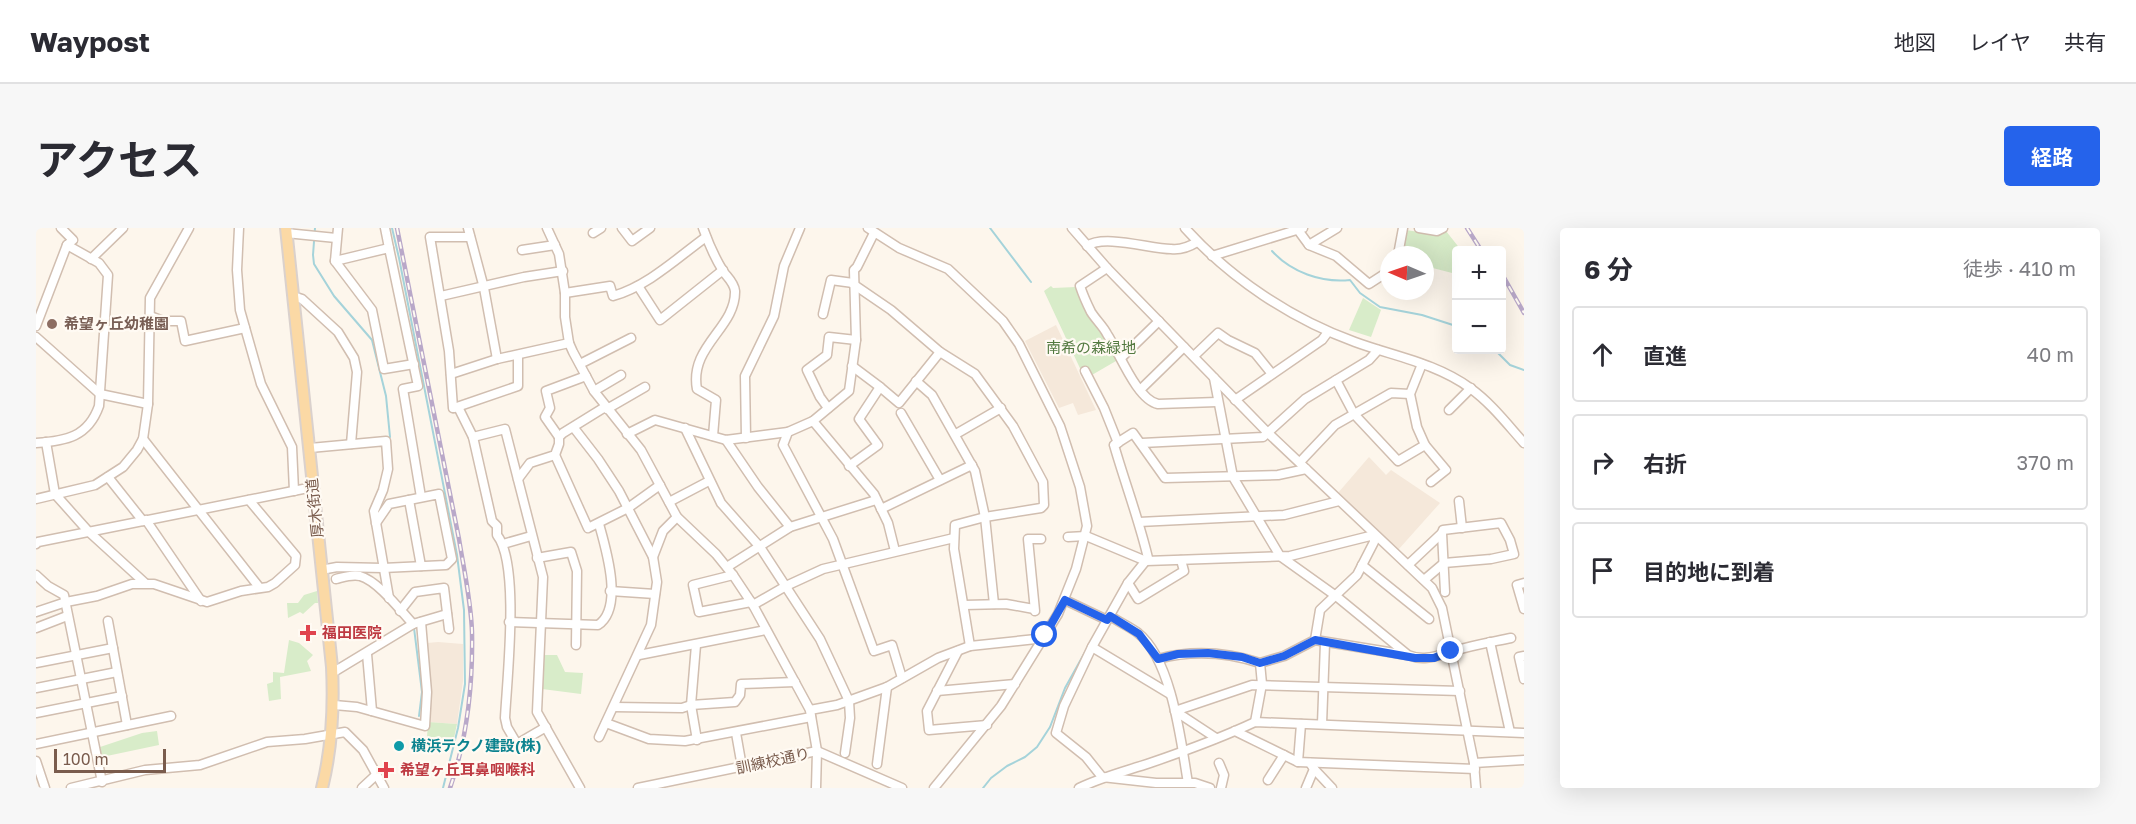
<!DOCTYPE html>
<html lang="ja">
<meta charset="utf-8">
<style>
:root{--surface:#fff;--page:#f7f7f7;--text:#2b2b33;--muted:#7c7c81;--line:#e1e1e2;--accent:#2563eb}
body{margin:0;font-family:"Golos Text","Noto Sans JP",sans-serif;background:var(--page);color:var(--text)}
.controls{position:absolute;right:18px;top:18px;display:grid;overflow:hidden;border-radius:6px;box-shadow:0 6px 24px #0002}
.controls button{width:54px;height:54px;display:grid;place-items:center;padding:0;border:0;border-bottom:2px solid var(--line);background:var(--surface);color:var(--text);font:30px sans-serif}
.compass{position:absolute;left:1344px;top:18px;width:54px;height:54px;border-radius:50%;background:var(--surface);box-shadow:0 6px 24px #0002;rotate:272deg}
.scale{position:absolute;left:18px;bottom:15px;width:112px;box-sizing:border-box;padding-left:6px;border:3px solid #7a5c4d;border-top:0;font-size:16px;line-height:21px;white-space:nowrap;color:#7a5c4d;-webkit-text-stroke:4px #fffaf3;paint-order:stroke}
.stop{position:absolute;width:18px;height:18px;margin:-14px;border:4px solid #2563eb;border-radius:50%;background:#fff}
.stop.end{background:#2563eb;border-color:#fff;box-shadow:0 2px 6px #0008}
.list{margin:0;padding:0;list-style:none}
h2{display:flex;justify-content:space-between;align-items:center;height:78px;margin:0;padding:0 24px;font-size:26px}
h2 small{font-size:20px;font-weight:400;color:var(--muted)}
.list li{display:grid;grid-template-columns:39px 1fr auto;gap:18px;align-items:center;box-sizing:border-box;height:96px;margin:0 12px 12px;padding:0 12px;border:2px solid var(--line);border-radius:6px}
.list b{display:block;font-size:22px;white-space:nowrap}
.list em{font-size:20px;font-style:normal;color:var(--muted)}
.icon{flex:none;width:33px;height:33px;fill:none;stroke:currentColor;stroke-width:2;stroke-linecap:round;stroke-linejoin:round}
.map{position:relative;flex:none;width:1488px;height:560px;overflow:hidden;border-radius:6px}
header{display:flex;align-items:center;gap:36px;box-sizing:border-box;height:84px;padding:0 30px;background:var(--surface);border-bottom:2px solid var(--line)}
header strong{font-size:28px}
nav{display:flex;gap:33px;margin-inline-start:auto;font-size:21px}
.intro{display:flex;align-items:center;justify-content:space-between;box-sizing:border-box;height:144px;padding:0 36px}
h1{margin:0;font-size:42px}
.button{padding:15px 27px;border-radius:6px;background:var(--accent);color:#fff;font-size:21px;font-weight:700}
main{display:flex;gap:36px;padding:0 36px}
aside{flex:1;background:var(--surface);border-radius:6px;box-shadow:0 6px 24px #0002}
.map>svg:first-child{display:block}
</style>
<header>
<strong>Waypost</strong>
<nav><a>地図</a><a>レイヤ</a><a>共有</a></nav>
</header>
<div class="intro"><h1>アクセス</h1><a class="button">経路</a></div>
<main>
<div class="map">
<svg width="1488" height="560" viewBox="0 0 1488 560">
<rect width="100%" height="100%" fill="#fdf6ec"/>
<g fill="#f5e8da">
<polygon points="1020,97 1060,182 1042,187 1037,175 1023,180 989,113"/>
<polygon points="1333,229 1350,247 1355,242 1404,275 1362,322 1302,265"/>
<polygon points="402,414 427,416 427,453 421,496 392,494 391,415"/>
</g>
<g fill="#d8ecc9">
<polygon points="1369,2 1399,6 1410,3 1425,22 1420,22 1420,46 1389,38 1389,27 1365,27"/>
<polygon points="1015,58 1017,60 1040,59 1042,61 1084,134 1082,135 1080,133 1049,151 1008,63"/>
<polygon points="1327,70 1345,82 1335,109 1313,102"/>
<polygon points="281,363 282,375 279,375 267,386 264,384 252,390 251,375 262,375 268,367"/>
<polygon points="253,412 263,415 277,427 271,433 275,443 244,449 245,471 233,473 231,456 237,454 237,444 248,445"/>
<polygon points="507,427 521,427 529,444 547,445 545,466 506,461"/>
<polygon points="392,494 421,496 418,510 391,509"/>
<polygon points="121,503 123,517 66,529 64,519 106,505"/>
</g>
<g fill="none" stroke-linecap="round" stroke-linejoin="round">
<g stroke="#a5d3da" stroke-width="2">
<polyline points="279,0 277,27 278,36 298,68 336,112 350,168 354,209"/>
<polyline points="356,0 363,30 421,327 428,382 429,456 422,500 407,560"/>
<polyline points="954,0 995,54"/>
<path d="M 1236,23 C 1255,44 1285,55 1314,52 L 1324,65 L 1344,79 L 1386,87 L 1420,98"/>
<polyline points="1459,122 1474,137 1488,142"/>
<polyline points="378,400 386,464 383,488"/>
<polyline points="947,560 955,550 971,538 989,529 1001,519 1014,499 1029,460 1053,417"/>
</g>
<g stroke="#d1beb0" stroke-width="11">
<g id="minor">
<polyline points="203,0 201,42 204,82 225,156 256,219 258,263"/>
<polyline points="302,0 299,33 336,82 348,141 378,136"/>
<polyline points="349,0 353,20"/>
<polyline points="432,0 448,60 461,131"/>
<polyline points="511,0 523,26 529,65 529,89 533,115 537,124 558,163 605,222 641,289 680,326 697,347 717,377 774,482 781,523 780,560"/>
<polyline points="586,0 596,13 614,0"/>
<path d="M 667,0 C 672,14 679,30 687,43 C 691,49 698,54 699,63 C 700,100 653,118 661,161 L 680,172 L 677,208"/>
<polyline points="832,0 863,20 912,41 967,93 983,116 1024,198 1044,259 1051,298 1040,341 1022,386 965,478 898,560"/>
<polyline points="1036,0 1071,40 1231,204 1396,360 1406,380 1438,535 1440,560"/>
<path d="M 1149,0 C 1194,50 1255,91 1319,114 C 1357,128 1400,135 1434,160 C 1455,175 1471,196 1488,215"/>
<polyline points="1383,0 1401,3 1407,0"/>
<polyline points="1262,2 1273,17 1300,28 1333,56 1353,43"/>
<polyline points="250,5 300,10"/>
<polyline points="557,5 565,0"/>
<polyline points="838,5 821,39 818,42 820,112 813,163 777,193 752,204 747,217 797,311 838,423 856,417 866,450"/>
<polyline points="1273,17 1301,0"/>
<path d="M 1051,18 C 1068,6 1115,21 1135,21 C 1144,22 1153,19 1161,14"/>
<polyline points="486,22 519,17"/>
<polyline points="1362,27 1367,0"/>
<polyline points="1176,28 1267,0"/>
<polyline points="55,31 87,0"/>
<polyline points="299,33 353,20 382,158 367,161 385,269"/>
<path d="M 1071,40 L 1044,58 C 1047,67 1051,76 1055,84 C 1060,92 1067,98 1071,106 C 1083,124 1101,172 1122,176 L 1181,174"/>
<polyline points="817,56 855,82 904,124 939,146 977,198 1007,254 1008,277 1005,280 949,289 919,297 918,321 934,418"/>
<polyline points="602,58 624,92 687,42"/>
<path d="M 529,65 L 574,58 L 577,68 C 612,58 641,30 670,9"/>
<polyline points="257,68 266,71 302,104 318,130 321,144 315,216"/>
<polyline points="405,68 488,49 527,43"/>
<polyline points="787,86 795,52 817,55"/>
<polyline points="114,88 127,93 145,93 149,113 209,100"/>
<polyline points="0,98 31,17 37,12 25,0"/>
<polyline points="0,109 64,166 112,176"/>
<polyline points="1158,128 1182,105 1192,112 1219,125 1236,146"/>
<polyline points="1085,130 1123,93"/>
<polyline points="544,136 595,110"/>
<polyline points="816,138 844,159"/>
<polyline points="1049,143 1068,180 1082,215"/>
<polyline points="415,146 461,131 533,115"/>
<path d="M 1178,150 L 1197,249 L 1244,328 L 1300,368 L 1372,427 C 1389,434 1402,427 1418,423 C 1437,417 1456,414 1475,410"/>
<polyline points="1300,152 1318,186 1362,233 1389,217 1381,199 1374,166 1386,136"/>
<polyline points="880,153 896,167 939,243 949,289 958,376"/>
<polyline points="1104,162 1148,119"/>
<polyline points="558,163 585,147"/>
<polyline points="1199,172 1286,112 1292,104"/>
<path d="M 422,179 L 437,209 L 456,293 L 461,298 L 461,307 C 484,336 471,450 469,490 L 471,499 L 481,516 L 510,499"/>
<polyline points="417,180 413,123 394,9 434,9"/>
<polyline points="418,180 482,158 482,127"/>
<polyline points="792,180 784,169 771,142 791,127 793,109 820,112"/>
<polyline points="571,181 609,159"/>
<polyline points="1413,182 1435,160"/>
<polyline points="865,185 904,252"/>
<polyline points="777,193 838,266 852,295 859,323"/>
<polyline points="538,200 562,231 583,263 617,329"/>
<polyline points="649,200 685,275 724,319 784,411 813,473 814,490 809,525"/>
<polyline points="591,206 619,192 690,212 752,204"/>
<polyline points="920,206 965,180"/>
<polyline points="437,209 469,201 507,349 501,484 544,560"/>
<polyline points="523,209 509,189 514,180 510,163 550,148"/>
<polyline points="710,210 709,148 738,88 748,38 764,0"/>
<polyline points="107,211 223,359"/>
<polyline points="690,212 722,259 754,299"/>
<polyline points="10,214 19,266 52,303 109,355"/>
<path d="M 0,215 C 30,213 52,209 63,178 L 72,47 L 63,35 L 31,17"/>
<polyline points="1106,215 1227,209 1269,171 1333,132 1342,122"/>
<polyline points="1389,217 1410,242 1395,254"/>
<polyline points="274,220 350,213 352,241 347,262 338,283 353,370"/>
<polyline points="519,227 552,300 592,280 624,257"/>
<polyline points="1264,234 1299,197 1355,165 1374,166"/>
<polyline points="813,238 842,217 823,191 844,159 863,175 904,124"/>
<polyline points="72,249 107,293"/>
<polyline points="482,251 494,235 519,227 523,216 523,209 527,205 569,179"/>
<polyline points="0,271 59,257 87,239 101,222 107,211 112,176 114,70 153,0"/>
<polyline points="373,272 385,338"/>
<polyline points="1423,273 1426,300"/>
<polyline points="633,274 673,253"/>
<polyline points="845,281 936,237"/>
<polyline points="110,292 165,373"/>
<polyline points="1103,294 1248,287 1303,273"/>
<polyline points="1406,305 1409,364"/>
<polyline points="1032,309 1050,308 1110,333 1254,328 1338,307 1338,314 1321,347 1284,382 1279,412"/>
<polyline points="0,316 2,314 277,259"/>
<polyline points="467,316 495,308"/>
<polyline points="501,330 535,324 541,343 540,417"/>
<polyline points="1326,337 1393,391"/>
<polyline points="1372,337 1406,305 1407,302 1465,295 1474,312 1478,326 1455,331 1408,335 1388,352"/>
<polyline points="691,339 754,299 840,272"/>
<polyline points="285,342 301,339 347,340 410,337 416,331 403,266 353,276 340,295"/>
<polyline points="0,347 12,358 28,367 66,554"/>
<polyline points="697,347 657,357 663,384 715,374"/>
<path d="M 300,351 C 308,349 316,346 324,348 C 342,353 364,382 377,396"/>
<polyline points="1092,355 1102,371 1148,343 1145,332"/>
<polyline points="1488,355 1481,357 1488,381"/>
<polyline points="574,363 619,366"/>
<polyline points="1029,372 1071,392"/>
<polyline points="717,377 750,358 787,341 918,310"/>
<polyline points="928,377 970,376 998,381"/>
<polyline points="364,383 379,364 408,360 413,401"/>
<polyline points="999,383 992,311 1005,311"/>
<polyline points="0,384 30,374 61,368 96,356 118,356 171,374 205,363 232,359 239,355 259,337 260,328 213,272"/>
<path d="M 1074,388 C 1083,394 1094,399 1102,405 C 1136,432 1145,514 1152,555"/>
<polyline points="72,393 91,497"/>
<path d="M 473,394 L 562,397 C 588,380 570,321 563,296"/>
<polyline points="0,400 31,388"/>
<polyline points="1454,414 1474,504"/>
<polyline points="660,417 655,477 661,512"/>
<polyline points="1056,419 1134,466"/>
<polyline points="922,423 891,483 893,502 951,497"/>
<polyline points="331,426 336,483"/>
<polyline points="603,427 730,402"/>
<polyline points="1488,428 1483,429 1488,451"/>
<path d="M 1122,431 C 1156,422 1190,424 1224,435 L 1226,456 L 1219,494"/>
<polyline points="0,435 77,420"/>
<polyline points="1224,435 1248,428 1279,412 1371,427"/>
<polyline points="296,445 377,396 411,386"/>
<polyline points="0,460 81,444"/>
<polyline points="901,463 979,456"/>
<polyline points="298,477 321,479 389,498 391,464 385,394"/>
<polyline points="578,479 646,480 655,477 699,474 704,467 705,456 759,454"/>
<polyline points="774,482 801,477 851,459 902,430 934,418 1000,411 1006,412"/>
<polyline points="1139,483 1216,457 1424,463"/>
<polyline points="1139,483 1180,510"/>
<polyline points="0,485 86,468"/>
<polyline points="570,495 613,511 649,513 775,489"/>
<polyline points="1286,496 1289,415"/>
<polyline points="1199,503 1262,534 1439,541"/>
<polyline points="700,505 706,539"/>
<polyline points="563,509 615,397 621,354 617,329 627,303 641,289"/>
<polyline points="0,516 135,488"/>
<polyline points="0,533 9,560"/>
<polyline points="1262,534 1265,496"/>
<polyline points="1183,535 1188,547 1185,560"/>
<polyline points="1438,535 1488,532"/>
<polyline points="841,536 851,459"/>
<polyline points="1278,541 1296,560"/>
<polyline points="1232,552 1248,527"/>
<polyline points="35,560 109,542 164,537 231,514 269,511 309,504 327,522 348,560"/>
<polyline points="326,560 340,547"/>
<polyline points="602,560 781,523 866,560"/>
<path d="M 1043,560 C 1066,549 1090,543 1114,535 C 1149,523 1185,510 1219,494 L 1488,505"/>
<path d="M 1174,560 L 1159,555 L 1120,555 L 1066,549 L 1050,529 L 1020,505 L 1028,478 L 1056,419 L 1092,355 L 1112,330 C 1103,292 1089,255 1078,217 L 1097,205 L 1129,250 L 1242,247 L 1270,241"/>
<polyline points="1270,560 1278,541 1274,535"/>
</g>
</g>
<g stroke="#dad1cd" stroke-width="14">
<path id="major" d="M 250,0 L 296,439 C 298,480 296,520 286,560"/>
</g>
<use href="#minor" stroke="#fff" stroke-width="8"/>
<use href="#major" stroke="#fbd9a5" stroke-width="10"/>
<g stroke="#b9a8c9" stroke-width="4.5">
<g id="rail">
<path d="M 361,0 L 423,311 C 428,342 435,373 436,404 C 437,456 431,511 414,560"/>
<polyline points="1431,0 1445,22"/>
<polyline points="1466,46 1488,85"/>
</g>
</g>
<use href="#rail" stroke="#fffaf3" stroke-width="2" stroke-dasharray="7" stroke-linecap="butt"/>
</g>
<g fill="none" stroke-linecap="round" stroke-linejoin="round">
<polyline stroke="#2563eb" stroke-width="8" points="1009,407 1029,372 1071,392 1074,388 1103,406 1122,431 1142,426 1172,425 1206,429 1224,435 1248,428 1279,412 1379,430 1398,430 1415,423"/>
</g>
<circle fill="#8d6e63" stroke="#fffaf3" stroke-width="2" cx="16" cy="96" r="6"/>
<g fill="#e0444e" stroke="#fffaf3" stroke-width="2">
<path d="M269 396h6v6h6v6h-6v6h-6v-6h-6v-6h6z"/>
<path d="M347 533h6v6h6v6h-6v6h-6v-6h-6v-6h6z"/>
</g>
<circle fill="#0f9aa8" stroke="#fffaf3" stroke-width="2" cx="363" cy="518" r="6"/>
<g text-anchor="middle" stroke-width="4.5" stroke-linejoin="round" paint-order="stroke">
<g font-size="15" font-weight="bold" fill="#785e54" stroke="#fffaf3" text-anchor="start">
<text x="28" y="101">希望ヶ丘幼稚園</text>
</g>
<g font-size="15" fill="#537a41" stroke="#fffaf3">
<text x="1055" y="125">南希の森緑地</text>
</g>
<g font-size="15" fill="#7a5c4d" stroke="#fffaf3">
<text transform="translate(279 280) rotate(-96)" y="5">厚木街道</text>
<text transform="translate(737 533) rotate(-12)" y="5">訓練校通り</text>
</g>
<g font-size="15" font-weight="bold" fill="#be3a42" stroke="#fffaf3" text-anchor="start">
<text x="286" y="410">福田医院</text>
<text x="364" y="547">希望ヶ丘耳鼻咽喉科</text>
</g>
<g font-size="15" font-weight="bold" fill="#0d838f" stroke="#fffaf3" text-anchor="start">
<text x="375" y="523">横浜テクノ建設(株)</text>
</g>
</g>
</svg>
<div class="controls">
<button>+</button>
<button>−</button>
</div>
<svg class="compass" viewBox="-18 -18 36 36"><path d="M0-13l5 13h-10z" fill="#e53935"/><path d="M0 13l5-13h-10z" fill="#7c7c81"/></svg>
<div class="scale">100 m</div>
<div class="stop" style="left:1009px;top:407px"></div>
<div class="stop end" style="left:1415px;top:423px"></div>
</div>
<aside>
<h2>6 分<small>徒歩 · 410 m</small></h2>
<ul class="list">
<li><svg class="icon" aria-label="ahead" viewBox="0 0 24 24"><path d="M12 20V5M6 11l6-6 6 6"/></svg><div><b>直進</b></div><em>40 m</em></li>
<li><svg class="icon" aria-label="right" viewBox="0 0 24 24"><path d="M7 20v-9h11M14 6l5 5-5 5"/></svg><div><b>右折</b></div><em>370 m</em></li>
<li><svg class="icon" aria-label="arrive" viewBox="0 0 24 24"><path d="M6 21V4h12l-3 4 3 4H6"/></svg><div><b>目的地に到着</b></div></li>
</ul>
</aside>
</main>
